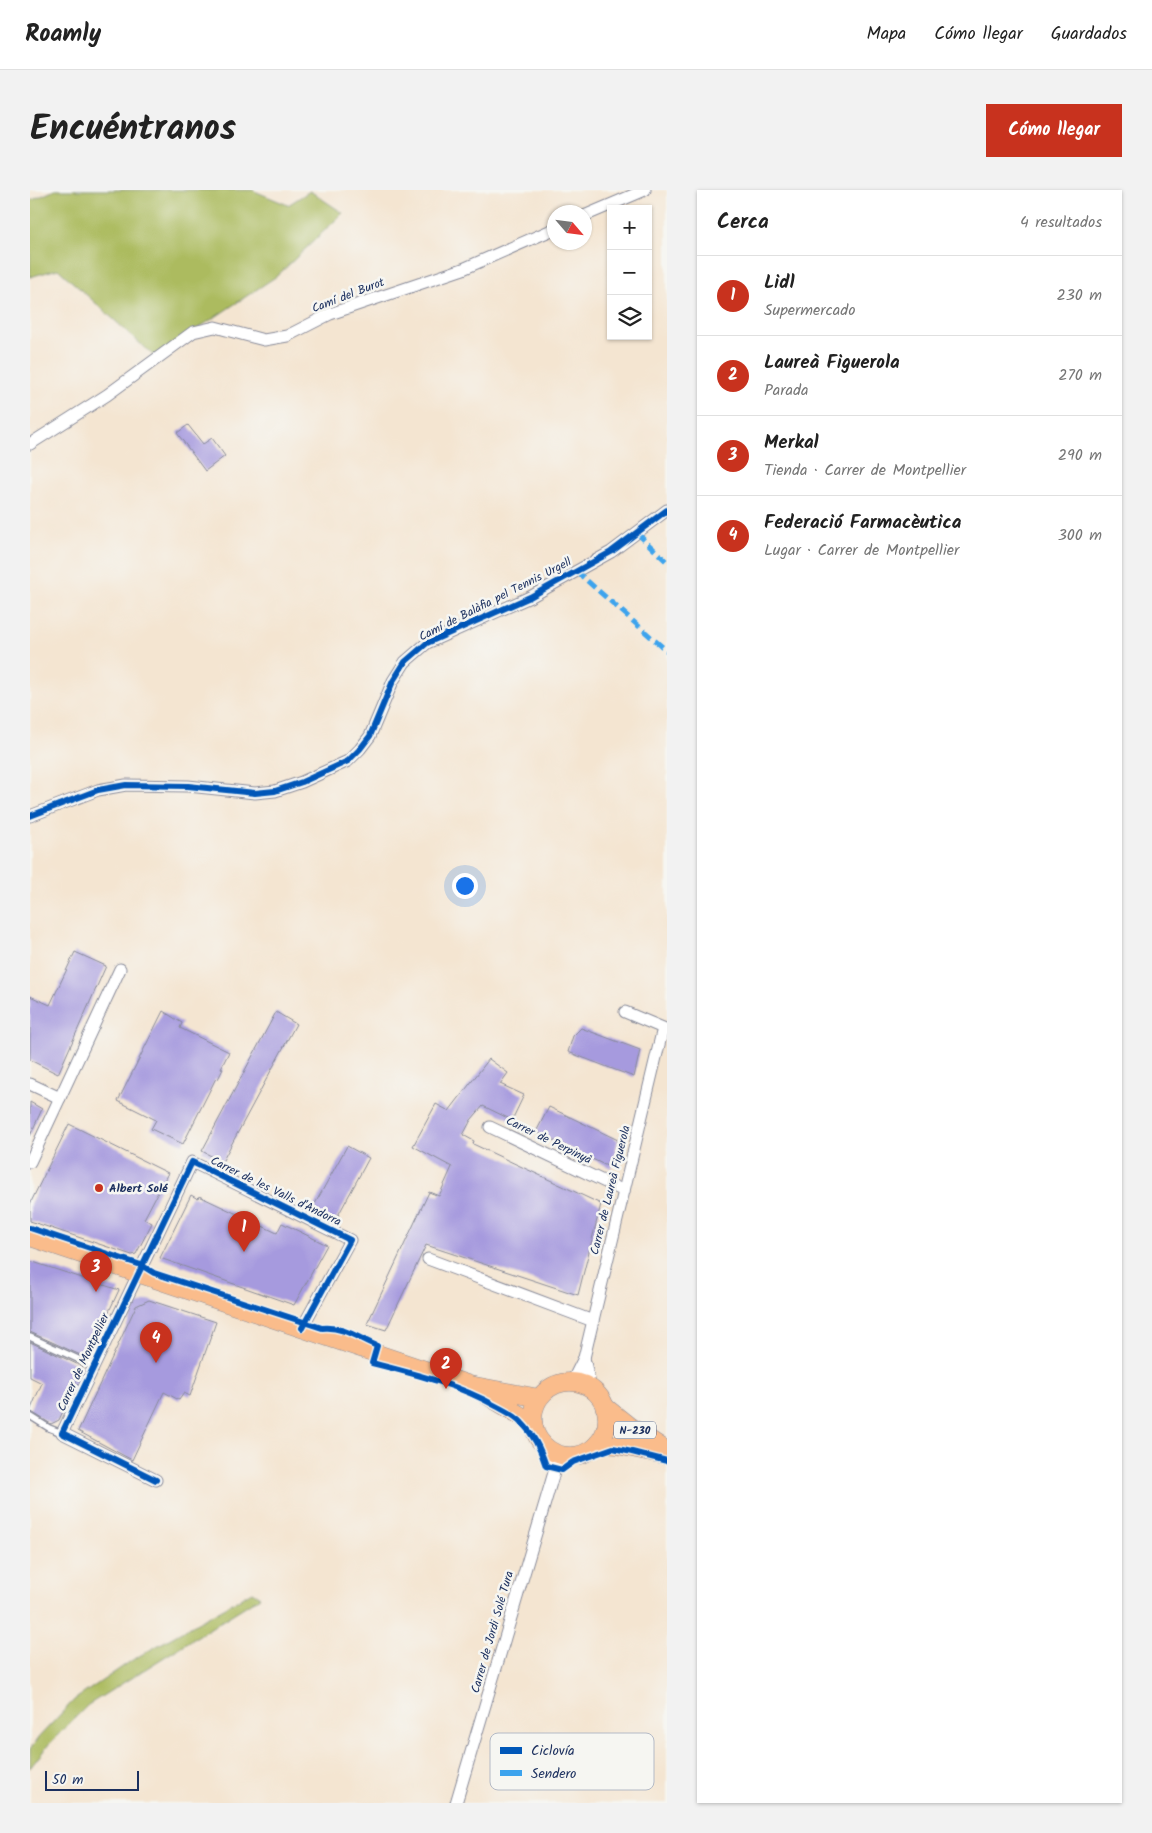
<!DOCTYPE html>
<html lang="es">
<meta charset="utf-8">
<style>
:root{--surface:#fff;--page:#f2f2f2;--text:#222;--muted:#767676;--line:#e0e0e0;--accent:#c8321e}
body{margin:0;font-family:Kalam,sans-serif;background:var(--page);color:var(--text)}
.controls{position:absolute;right:15px;top:15px;display:grid;overflow:hidden;border-radius:0px;box-shadow:0 1px 4px #0004}
.controls button{width:45px;height:45px;display:grid;place-items:center;padding:0;border:0;border-bottom:1px solid var(--line);background:var(--surface);color:var(--text);font:25px sans-serif}
.compass{position:absolute;left:517px;top:15px;width:45px;height:45px;border-radius:50%;background:var(--surface);box-shadow:0 1px 4px #0004;rotate:118deg}
.scale{position:absolute;left:15px;bottom:12px;width:94px;box-sizing:border-box;padding-left:5px;border:2px solid #1b2f5e;border-top:0;font-size:14px;line-height:18px;white-space:nowrap;color:#1b2f5e;-webkit-text-stroke:4px #f6f6f2;paint-order:stroke}
.you{position:absolute;left:434px;top:695px;width:18px;height:18px;margin:-12px;border:4px solid #fff;border-radius:50%;background:#1a73e8;box-shadow:0 0 0 8px #1a73e833}
.badge{display:grid;place-items:center;width:32px;height:32px;border-radius:50%;background:var(--accent);color:#fff;font-size:16px;font-weight:700}
.pin{position:absolute;translate:-50% -41px;filter:drop-shadow(0 1px 2px #0008)}
.pin::after{content:'';position:absolute;top:26px;width:18px;height:15px;background:inherit;clip-path:polygon(0 0,100% 0,50% 100%)}
.list{margin:0;padding:0;list-style:none}
h2{display:flex;justify-content:space-between;align-items:center;height:65px;margin:0;padding:0 20px;font-size:21px}
h2 small{font-size:16px;font-weight:400;color:var(--muted)}
.list li{display:grid;grid-template-columns:32px 1fr auto;gap:15px;align-items:center;box-sizing:border-box;height:80px;padding:0 20px;border-top:1px solid var(--line)}
.list b{display:block;font-size:19px;white-space:nowrap}
.list p{margin:0;font-size:16px;white-space:nowrap;color:var(--muted)}
.list em{font-size:16px;font-style:normal;color:var(--muted)}
.icon{flex:none;width:28px;height:28px;fill:none;stroke:currentColor;stroke-width:2;stroke-linecap:round;stroke-linejoin:round}
.map{position:relative;flex:none;width:637px;height:1613px;overflow:hidden;border-radius:0px}
header{display:flex;align-items:center;gap:30px;box-sizing:border-box;height:70px;padding:0 25px;background:var(--surface);border-bottom:1px solid var(--line)}
header strong{font-size:24px}
nav{display:flex;gap:28px;margin-inline-start:auto;font-size:18px}
.intro{display:flex;align-items:center;justify-content:space-between;box-sizing:border-box;height:120px;padding:0 30px}
h1{margin:0;font-size:35px}
.button{padding:12px 22px;border-radius:0px;background:var(--accent);color:#fff;font-size:18px;font-weight:700}
main{display:flex;gap:30px;padding:0 30px}
aside{flex:1;background:var(--surface);border-radius:0px;box-shadow:0 1px 4px #0004}
.map>svg:first-child{display:block}
</style>
<header>
<strong>Roamly</strong>
<nav><a>Mapa</a><a>Cómo llegar</a><a>Guardados</a></nav>
</header>
<div class="intro"><h1>Encuéntranos</h1><a class="button">Cómo llegar</a></div>
<main>
<div class="map">
<svg width="637" height="1613" viewBox="0 0 637 1613">
<rect width="100%" height="100%" fill="#f6f6f2"/>
<filter id="ink" filterUnits="userSpaceOnUse"><feTurbulence type="fractalNoise" baseFrequency=".02" numOctaves="2"/><feDisplacementMap in="SourceGraphic" scale="10" xChannelSelector="R" yChannelSelector="G"/><feConvolveMatrix kernelMatrix="1 2 1 2 8 2 1 2 1" color-interpolation-filters="sRGB"/></filter>
<filter id="wash" filterUnits="userSpaceOnUse"><feTurbulence type="fractalNoise" baseFrequency=".0096" numOctaves="4" result="noise"/><feDisplacementMap in="SourceGraphic" scale="20" xChannelSelector="R" yChannelSelector="G"/><feGaussianBlur stdDeviation="1.12" result="paint"/><feColorMatrix in="noise" values="0 0 0 0 0 0 0 0 0 0 0 0 0 0 0 0 0 1.4 0 .05"/><feComposite in="paint" operator="in"/></filter>
<g filter="url(#wash)">
<rect width="100%" height="100%" fill="#f4e5d1"/>
<g fill="#acbb5e" stroke="#64755e">
<polygon points="25,0 222,0 258,15 280,1 313,23 247,86 125,167 28,79 0,87 0,11"/>
<polygon points="222,1402 230,1407 58,1515 19,1554 0,1578 0,1560 8,1548 44,1510 104,1469"/>
</g>
<g id="blocks">
<g fill="#a69ade">
<polygon points="158,235 173,254 182,248 195,266 175,281 147,243"/>
<polygon points="45,762 76,776 28,884 0,870 0,806 20,815"/>
<polygon points="133,821 152,833 150,838 199,862 191,878 193,879 188,889 186,888 153,954 121,939 126,930 88,911"/>
<polygon points="246,822 266,834 192,972 172,961"/>
<polygon points="551,838 610,860 604,887 538,862 543,846"/>
<polygon points="459,869 478,883 470,894 494,905 482,930 453,916 441,930 433,945 444,951 443,954 571,1014 548,1105 396,1055 356,1140 337,1134 399,1002 409,1006 422,977 383,956 406,914 419,921"/>
<polygon points="0,912 12,919 0,946"/>
<polygon points="519,917 588,950 581,978 506,942"/>
<polygon points="39,934 138,983 114,1029 122,1033 106,1064 102,1065 0,1031 0,1014"/>
<polygon points="317,956 339,968 304,1033 281,1021"/>
<polygon points="161,1005 168,1009 169,1006 247,1043 252,1033 297,1055 264,1115 130,1068"/>
<polygon points="0,1071 89,1100 57,1168 0,1142"/>
<polygon points="119,1110 186,1132 160,1206 154,1203 149,1210 134,1202 102,1270 48,1241 106,1116"/>
<polygon points="0,1152 53,1177 29,1230 21,1234 0,1221 12,1193 0,1187"/>
</g>
</g>
</g>
<g filter="url(#ink)">
<use href="#blocks" fill-opacity="0" stroke="#888a98" stroke-width="1"/>
<g fill="none" stroke-linecap="round" stroke-linejoin="round">
<g stroke="#888a98" stroke-width="8">
<g id="lane">
<polyline points="0,1147 63,1176"/>
<polyline points="0,1226 19,1238 32,1243"/>
</g>
</g>
<g stroke="#888a98" stroke-width="13">
<g id="street">
<polyline points="554,26 615,0"/>
<polyline points="0,254 77,205 163,142 185,137 234,150 257,146 300,124 433,79 524,39"/>
<polyline points="0,626 68,600 96,595 158,596 225,603 245,601 272,592 318,571 330,559 340,546 363,491 375,472 397,453 500,407 581,362 637,320"/>
<polyline points="0,894 30,908"/>
<polyline points="460,937 594,1001"/>
<polyline points="0,972 90,779"/>
<polyline points="398,1069 563,1131"/>
<polyline points="554,1168 561,1199"/>
<polyline points="542,1192 554,1168 633,838 595,822"/>
<polyline points="525,1279 546,1265"/>
<polyline points="126,1290 32,1243 162,972 320,1050 272,1138"/>
<polyline points="426,1613 525,1279 511,1252"/>
</g>
</g>
<g stroke="#888a98" stroke-width="19">
<g id="primary">
<polyline points="0,1047 440,1195 509,1208"/>
<circle cx="540" cy="1229" r="37"/>
<polyline points="446,1199 503,1233"/>
<polyline points="574,1216 599,1236 637,1261"/>
<polyline points="567,1254 587,1255 635,1265"/>
</g>
</g>
<use href="#lane" stroke="#fff" stroke-width="5.5"/>
<use href="#street" stroke="#fff" stroke-width="11"/>
<use href="#primary" stroke="#fabc8b" stroke-width="18"/>
<g stroke="#3da3ed" stroke-width="5" stroke-dasharray="10 5" stroke-linecap="butt">
<polyline points="607,343 637,372"/>
<polyline points="546,381 637,461"/>
</g>
<g stroke="#f6f6f2" stroke-width="9">
<g id="cycleway">
<polyline points="0,626 68,600 96,595 158,596 225,603 245,601 272,592 318,571 330,559 340,546 363,491 375,472 397,453 500,407 581,362 637,320"/>
<path d="M 0,1038 L 111,1075 L 124,1083 L 292,1138 C 313,1136 328,1148 347,1156 L 342,1173 C 385,1184 427,1194 466,1216 C 475,1221 485,1225 492,1233 C 504,1245 511,1260 516,1276 L 532,1280 L 543,1272 L 583,1258 L 602,1262 L 637,1271"/>
<polyline points="126,1290 32,1243 162,972 320,1050 272,1138"/>
</g>
</g>
<use href="#cycleway" stroke="#0057b8" stroke-width="6"/>
</g>
</g>
<circle fill="#c8321e" stroke="#f6f6f2" stroke-width="2" cx="69" cy="998" r="5"/>
<g text-anchor="middle" stroke-width="5" stroke-linejoin="round" paint-order="stroke">
<rect fill="#f6f6f2" stroke="#5d6b8a" stroke-width="1" x="584" y="1231.5" width="42" height="17" rx="4"/>
<g font-size="11" font-weight="bold" fill="#1b2f5e">
<text x="605" y="1244">N-230</text>
</g>
<g font-size="12" fill="#1b2f5e" stroke="#f6f6f2">
<text transform="translate(318 105) rotate(-21)" y="4">Camí del Burot</text>
<text transform="translate(465 409) rotate(-27)" y="4">Camí de Balàfia pel Tennis Urgell</text>
<text transform="translate(519 950) rotate(26)" y="4">Carrer de Perpinyà</text>
<text transform="translate(580 1000) rotate(-76)" y="4">Carrer de Laureà Figuerola</text>
<text transform="translate(246 1001) rotate(26)" y="4">Carrer de les Valls d'Andorra</text>
<text transform="translate(53 1172) rotate(-65)" y="4">Carrer de Montpellier</text>
<text transform="translate(462 1442) rotate(-74)" y="4">Carrer de Jordi Solé Tura</text>
</g>
<g font-size="12" font-weight="bold" fill="#1b2f5e" stroke="#f6f6f2" text-anchor="start">
<text x="79" y="1002">Albert Solé</text>
</g>
</g>
<rect x="460" y="1543" width="164" height="57" rx="8" fill="#f6f6f2" stroke="#b4bac6" stroke-width="1"/>
<rect x="470" y="1557" width="22" height="7" fill="#0057b8"/>
<rect x="470" y="1580" width="22" height="6" fill="#3da3ed"/>
<g font-size="14" fill="#1b2f5e">
<text x="501" y="1565">Ciclovía</text>
<text x="501" y="1588">Sendero</text>
</g>
</svg>
<div class="controls">
<button>+</button>
<button>−</button>
<button><svg class="icon" aria-label="layers" viewBox="0 0 24 24"><path d="M12 4l9 5-9 5-9-5zM3 14l9 5 9-5"/></svg></button>
</div>
<svg class="compass" viewBox="-18 -18 36 36"><path d="M0-13l5 13h-10z" fill="#e53935"/><path d="M0 13l5-13h-10z" fill="#767676"/></svg>
<div class="scale">50 m</div>
<div class="you"></div>
<div class="pin badge" style="left:214px;top:1062px">1</div>
<div class="pin badge" style="left:416px;top:1199px">2</div>
<div class="pin badge" style="left:66px;top:1102px">3</div>
<div class="pin badge" style="left:126px;top:1173px">4</div>
</div>
<aside>
<h2>Cerca<small>4 resultados</small></h2>
<ul class="list">
<li><span class="badge">1</span><div><b>Lidl</b><p>Supermercado</p></div><em>230 m</em></li>
<li><span class="badge">2</span><div><b>Laureà Figuerola</b><p>Parada</p></div><em>270 m</em></li>
<li><span class="badge">3</span><div><b>Merkal</b><p>Tienda · Carrer de Montpellier</p></div><em>290 m</em></li>
<li><span class="badge">4</span><div><b>Federació Farmacèutica</b><p>Lugar · Carrer de Montpellier</p></div><em>300 m</em></li>
</ul>
</aside>
</main>
